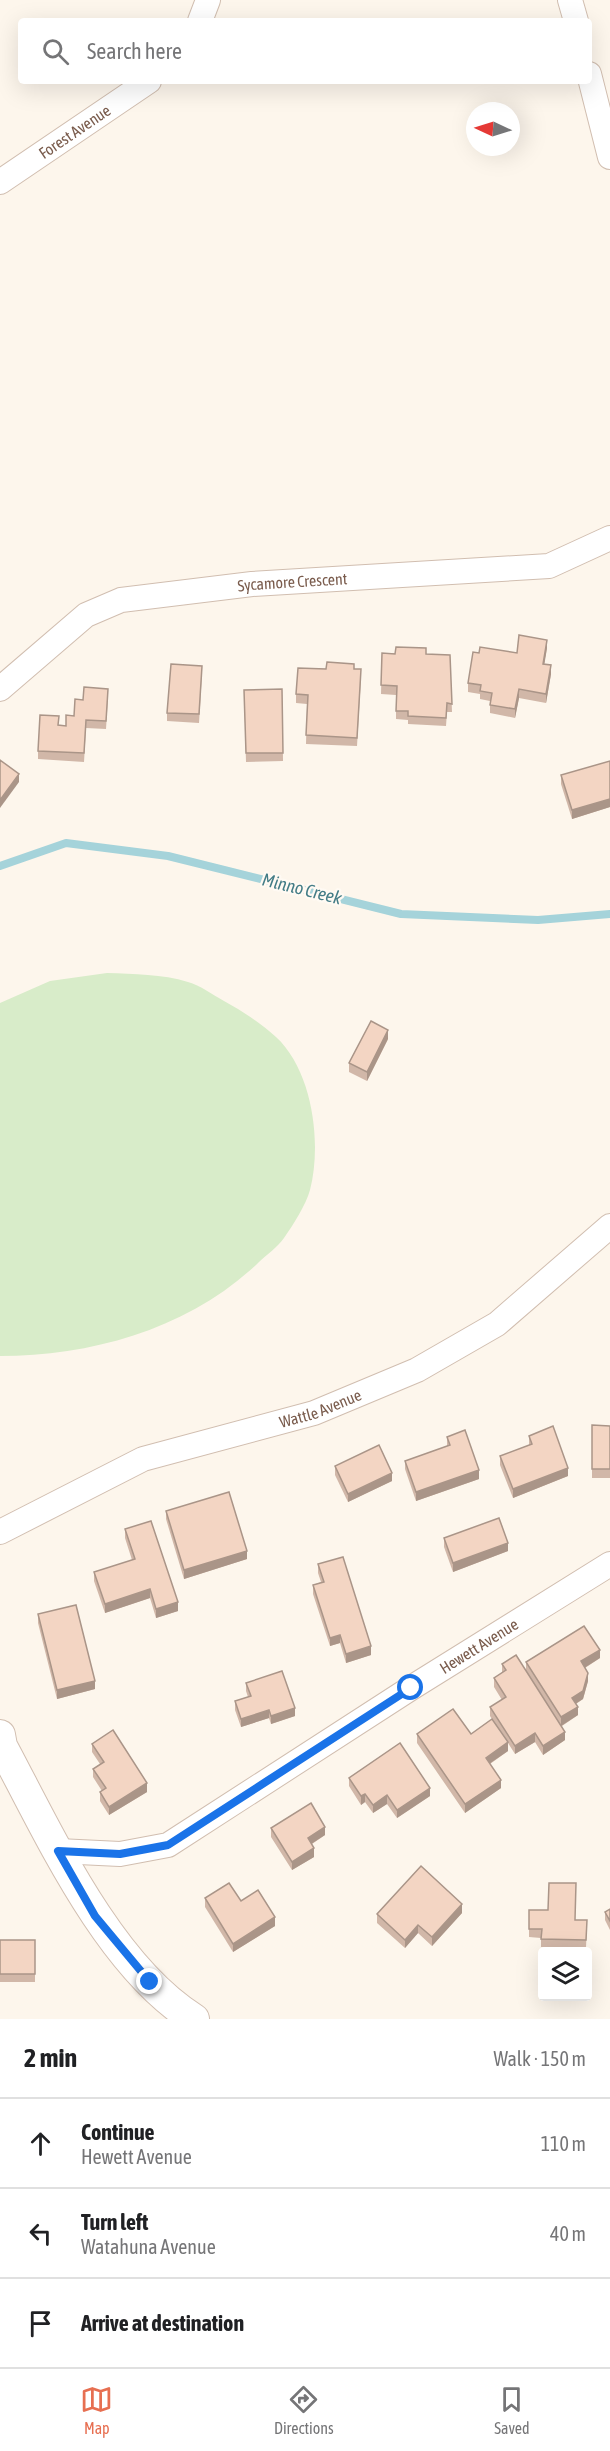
<!DOCTYPE html>
<meta charset="utf-8">
<style>
:root{--surface:#fff;--page:#f6f6f6;--text:#202124;--muted:#757577;--line:#e0e0e0;--accent:#e76f51}
body{margin:0;font-family:"Asap Condensed",sans-serif;background:var(--page);color:var(--text)}
.controls{position:absolute;right:18px;bottom:18px;display:grid;overflow:hidden;border-radius:6px;box-shadow:0 6px 24px #0002}
.controls button{width:54px;height:54px;display:grid;place-items:center;padding:0;border:0;border-bottom:2px solid var(--line);background:var(--surface);color:var(--text);font:30px sans-serif}
.compass{position:absolute;left:466px;top:102px;width:54px;height:54px;border-radius:50%;background:var(--surface);box-shadow:0 6px 24px #0002;rotate:274deg}
.stop{position:absolute;width:18px;height:18px;margin:-14px;border:4px solid #1a73e8;border-radius:50%;background:#fff}
.stop.end{background:#1a73e8;border-color:#fff;box-shadow:0 2px 6px #0008}
.list{margin:0;padding:0;list-style:none}
h2{display:flex;justify-content:space-between;align-items:center;height:78px;margin:0;padding:0 24px;font-size:26px}
h2 small{font-size:20px;font-weight:400;color:var(--muted)}
.list li{display:grid;grid-template-columns:39px 1fr auto;gap:18px;align-items:center;box-sizing:border-box;height:90px;padding:0 24px;border-top:2px solid var(--line)}
.list b{display:block;font-size:22px;white-space:nowrap}
.list p{margin:0;font-size:20px;white-space:nowrap;color:var(--muted)}
.list em{font-size:20px;font-style:normal;color:var(--muted)}
.icon{flex:none;width:33px;height:33px;fill:none;stroke:currentColor;stroke-width:2;stroke-linecap:round;stroke-linejoin:round}
.map{position:relative;flex:none;width:610px;height:2019px;overflow:hidden}
.search{position:absolute;background:var(--surface);box-shadow:0 6px 24px #0002;left:18px;right:18px;top:18px;height:66px;display:flex;align-items:center;gap:15px;box-sizing:border-box;padding:0 21px;border-radius:6px;color:var(--muted);font-size:22px}
.sheet{height:348px;background:var(--surface)}
nav{display:flex;justify-content:space-around;align-items:center;box-sizing:border-box;height:84px;border-top:2px solid var(--line);background:var(--surface);font-size:16px;color:var(--muted)}
nav a{display:grid;justify-items:center;gap:3px}
nav .on{color:var(--accent)}
.map>svg:first-child{display:block}
</style>
<div class="map">
<svg width="610" height="2019" viewBox="0 0 610 2019">
<rect width="100%" height="100%" fill="#fdf6ec"/>
<path fill="#d8ecc9" d="M 107,973 C 134,974 162,974 188,982 C 200,985 213,995 224,1001 C 242,1011 261,1023 276,1037 C 313,1071 322,1144 310,1190 C 306,1205 293,1225 284,1238 C 278,1247 266,1255 258,1263 C 190,1328 93,1356 0,1356 L 0,1003 L 50,981 Z"/>
<g fill="none" stroke-linecap="round" stroke-linejoin="round">
<polyline stroke="#a5d3da" stroke-width="8" points="0,866 66,843 168,856 401,914 538,920 610,914"/>
<g stroke="#d1beb0" stroke-width="26">
<g id="minor">
<polyline points="570,0 576,21"/>
<polyline points="200,21 208,0"/>
<polyline points="589,74 610,157"/>
<path id="s1" d="M 0,182 L 149,81"/>
<path id="s2" d="M 0,689 L 86,615 L 121,600 L 252,584 L 549,566 L 610,538"/>
<path id="s3" d="M 0,1532 L 143,1459 L 314,1413 L 417,1370 L 497,1324 L 610,1226"/>
<path id="s4" d="M 58,1851 L 120,1854 L 168,1845 L 411,1688 L 610,1564"/>
</g>
</g>
<g stroke="#d1beb0" stroke-width="32">
<path id="tertiary" d="M 0,1735 L 2,1746 C 49,1834 108,1965 194,2019"/>
</g>
<use href="#minor" stroke="#fff" stroke-width="24"/>
<use href="#tertiary" stroke="#fff" stroke-width="30"/>
</g>
<g fill="#d1b7a8">
<polygon points="547,648 544,664 551,674 546,703 519,698 515,718 490,713 490,701 480,699 480,694 468,692 468,683 479,653 517,653"/>
<polygon points="382,653 450,655 452,712 447,712 446,726 408,724 408,720 396,719 396,695 381,694"/>
<polygon points="326,669 354,669 361,678 357,746 306,744 307,704 296,703 296,694"/>
<polygon points="202,674 199,723 167,721 167,713"/>
<polygon points="282,689 283,761 246,762 244,690"/>
<polygon points="108,697 106,729 86,728 84,762 38,759 38,751 59,725 66,726 74,716 83,700"/>
<polygon points="610,761 610,807 572,819 561,784 561,775"/>
<polygon points="388,1039 367,1081 349,1072 349,1063"/>
<polygon points="592,1425 610,1426 610,1478 592,1478"/>
<polygon points="529,1436 568,1476 513,1498 500,1465 500,1456 529,1445"/>
<polygon points="447,1437 479,1479 416,1501 405,1469 405,1461 447,1446"/>
<polygon points="335,1466 392,1481 348,1502 335,1475"/>
<polygon points="166,1511 247,1559 184,1579 166,1519"/>
<polygon points="125,1529 178,1611 156,1618 150,1598 105,1613 94,1581 94,1572 132,1560 125,1538"/>
<polygon points="444,1538 508,1551 453,1572 444,1547"/>
<polygon points="318,1564 371,1655 346,1663 340,1643 330,1646 313,1594 313,1585 321,1582 318,1573"/>
<polygon points="38,1614 95,1689 57,1699 38,1623"/>
<polygon points="600,1658 585,1668 588,1681 583,1699 576,1704 578,1715 562,1726 565,1740 543,1755 535,1742 515,1754 508,1743 508,1751 490,1764 501,1788 465,1813 417,1743 417,1734 471,1734 499,1730 490,1716 490,1707 502,1700 494,1687 494,1678 502,1673 502,1664 526,1671 526,1662"/>
<polygon points="246,1683 295,1716 271,1724 269,1718 241,1727 235,1710 235,1701 248,1697 246,1691"/>
<polygon points="92,1744 147,1792 109,1815 100,1801 100,1792 102,1791 93,1777 93,1769 100,1764 92,1752"/>
<polygon points="349,1778 430,1796 397,1818 387,1804 373,1813 365,1802 361,1805 349,1786"/>
<polygon points="271,1828 325,1835 312,1844 314,1857 292,1870 271,1837"/>
<polygon points="205,1898 241,1901 275,1926 233,1952 205,1907"/>
<polygon points="610,1909 610,1930 605,1920 605,1912"/>
<polygon points="529,1910 575,1920 587,1920 586,1948 541,1947 541,1938 529,1937"/>
<polygon points="462,1913 432,1946 418,1933 405,1948 377,1923 377,1914"/>
<rect x="0" y="1940" width="35" height="42"/>
</g>
<g fill="#aa9588">
<polygon points="547,640 547,648 543,673 543,664"/>
<polygon points="551,665 551,674 546,703 546,694"/>
<polygon points="519,689 519,698 515,718 515,709"/>
<polygon points="19,774 19,782 0,808 0,800"/>
<polygon points="610,799 610,807 572,819 572,810"/>
<polygon points="388,1030 388,1039 367,1081 367,1072"/>
<polygon points="568,1468 568,1476 513,1498 513,1489"/>
<polygon points="479,1470 479,1479 416,1501 416,1492"/>
<polygon points="392,1473 392,1481 348,1502 348,1494"/>
<polygon points="508,1543 508,1551 453,1572 453,1563"/>
<polygon points="247,1551 247,1559 184,1579 184,1570"/>
<polygon points="150,1589 150,1598 105,1613 105,1604"/>
<polygon points="178,1602 178,1611 156,1618 156,1609"/>
<polygon points="340,1635 340,1643 330,1646 330,1638"/>
<polygon points="371,1646 371,1655 346,1663 346,1654"/>
<polygon points="600,1650 600,1658 581,1670 581,1661"/>
<polygon points="588,1673 588,1681 583,1699 572,1706 572,1698"/>
<polygon points="95,1681 95,1689 57,1699 57,1690"/>
<polygon points="578,1707 578,1715 561,1726 561,1717"/>
<polygon points="295,1708 295,1716 271,1724 271,1716"/>
<polygon points="269,1710 269,1718 241,1727 241,1719"/>
<polygon points="565,1732 565,1740 543,1755 543,1746"/>
<polygon points="535,1733 535,1742 515,1754 515,1746"/>
<polygon points="508,1742 508,1751 486,1766 486,1758"/>
<polygon points="501,1780 501,1788 465,1813 465,1804"/>
<polygon points="147,1783 147,1792 109,1815 109,1807"/>
<polygon points="430,1788 430,1796 397,1818 397,1810"/>
<polygon points="365,1794 365,1802 361,1805 361,1796"/>
<polygon points="387,1795 387,1804 373,1813 373,1805"/>
<polygon points="325,1827 325,1835 308,1846 308,1838"/>
<polygon points="314,1848 314,1857 292,1870 292,1862"/>
<polygon points="462,1904 462,1913 432,1946 432,1937"/>
<polygon points="275,1917 275,1926 233,1952 233,1944"/>
<polygon points="418,1925 418,1933 405,1948 405,1940"/>
</g>
<g fill="#f3d5c3" stroke="#aa9588" stroke-width="1.5">
<polygon points="519,635 547,640 543,664 551,665 546,694 519,689 515,709 490,705 492,693 480,691 481,685 468,683 473,652 479,653 480,647 517,653"/>
<polygon points="396,647 426,648 426,654 450,655 452,704 447,703 446,718 408,716 408,711 396,711 397,686 381,685 382,653 395,654"/>
<polygon points="327,662 354,664 354,669 361,669 357,738 306,735 308,695 296,694 298,668 326,669"/>
<polygon points="171,664 202,666 199,714 167,713"/>
<polygon points="84,687 108,689 106,721 86,720 84,753 38,751 40,715 59,716 58,725 66,726 66,715 74,716 75,699 83,700"/>
<polygon points="282,689 283,753 246,753 244,690"/>
<polygon points="0,760 19,774 0,800"/>
<polygon points="610,761 610,799 572,810 561,775"/>
<polygon points="371,1021 388,1030 367,1072 349,1063"/>
<polygon points="592,1425 610,1426 610,1469 592,1469"/>
<polygon points="553,1426 568,1468 513,1489 500,1456 532,1444 529,1436"/>
<polygon points="465,1430 479,1470 416,1492 405,1461 450,1445 447,1437"/>
<polygon points="379,1445 392,1473 348,1494 335,1466"/>
<polygon points="229,1492 247,1551 184,1570 166,1511"/>
<polygon points="499,1518 508,1543 453,1563 444,1538"/>
<polygon points="151,1521 178,1602 156,1609 150,1589 105,1604 94,1572 135,1559 125,1529"/>
<polygon points="343,1557 371,1646 346,1654 340,1635 330,1638 313,1585 324,1582 318,1564"/>
<polygon points="76,1605 95,1681 57,1690 38,1614"/>
<polygon points="584,1626 600,1650 581,1661 588,1673 583,1691 572,1698 578,1707 561,1717 526,1662"/>
<polygon points="516,1655 565,1732 543,1746 535,1733 515,1746 490,1707 506,1697 494,1678 506,1670 502,1664"/>
<polygon points="282,1671 295,1708 271,1716 269,1710 241,1719 235,1701 251,1696 246,1683"/>
<polygon points="453,1709 471,1734 492,1719 508,1742 486,1758 501,1780 465,1804 417,1734"/>
<polygon points="113,1730 147,1783 109,1807 100,1792 106,1788 93,1769 104,1762 92,1744"/>
<polygon points="400,1743 430,1788 397,1810 387,1795 373,1805 365,1794 361,1796 349,1778"/>
<polygon points="311,1803 325,1827 308,1838 314,1848 292,1862 271,1828"/>
<polygon points="421,1866 462,1904 432,1937 418,1925 405,1940 377,1914"/>
<polygon points="229,1883 241,1901 258,1890 275,1917 233,1944 205,1898"/>
<polygon points="549,1883 576,1883 575,1920 587,1920 586,1940 541,1939 542,1929 529,1929 529,1910 548,1910"/>
<polygon points="610,1909 610,1921 605,1912"/>
<rect x="0" y="1940" width="35" height="34"/>
</g>
<g fill="none" stroke-linecap="round" stroke-linejoin="round">
<polyline stroke="#1a73e8" stroke-width="8" points="150,1982 95,1916 58,1851 120,1854 168,1845 411,1688"/>
</g>
<g text-anchor="middle" stroke-width="4.5" stroke-linejoin="round" paint-order="stroke">
<g font-size="16" fill="#7a5c4d" stroke="#fffaf3">
<text dy="6" stroke="none"><textPath href="#s1" startOffset="90">Forest Avenue</textPath></text>
<text dy="6" stroke="none"><textPath href="#s2" startOffset="324">Sycamore Crescent</textPath></text>
<text dy="6" stroke="none"><textPath href="#s3" startOffset="345">Wattle Avenue</textPath></text>
<text dy="6" stroke="none"><textPath href="#s4" startOffset="480">Hewett Avenue</textPath></text>
</g>
<g font-size="18" font-style="italic" fill="#437c86" stroke="#fffaf3">
<text transform="translate(302 889) rotate(14)" y="6">Minno Creek</text>
</g>
</g>
</svg>
<div class="controls">
<button><svg class="icon" aria-label="layers" viewBox="0 0 24 24"><path d="M12 4l9 5-9 5-9-5zM3 14l9 5 9-5"/></svg></button>
</div>
<svg class="compass" viewBox="-18 -18 36 36"><path d="M0-13l5 13h-10z" fill="#e53935"/><path d="M0 13l5-13h-10z" fill="#757577"/></svg>
<div class="stop" style="left:411px;top:1688px"></div>
<div class="stop end" style="left:150px;top:1982px"></div>
<div class="search"><svg class="icon" aria-label="search" viewBox="0 0 24 24"><circle cx="10" cy="10" r="6"/><path d="M15 15l6 6"/></svg>Search here</div>
</div>
<section class="sheet">
<h2>2 min<small>Walk · 150 m</small></h2>
<ul class="list">
<li><svg class="icon" aria-label="ahead" viewBox="0 0 24 24"><path d="M12 20V5M6 11l6-6 6 6"/></svg><div><b>Continue</b><p>Hewett Avenue</p></div><em>110 m</em></li>
<li><svg class="icon" aria-label="left" viewBox="0 0 24 24"><path d="M17 20v-9H6M10 6l-5 5 5 5"/></svg><div><b>Turn left</b><p>Watahuna Avenue</p></div><em>40 m</em></li>
<li><svg class="icon" aria-label="arrive" viewBox="0 0 24 24"><path d="M6 21V4h12l-3 4 3 4H6"/></svg><div><b>Arrive at destination</b></div></li>
</ul>
</section>
<nav>
<a class="on"><svg class="icon" aria-label="map" viewBox="0 0 24 24"><path d="M3 6l6-2 6 2 6-2v14l-6 2-6-2-6 2zM9 4v14M15 6v14"/></svg>Map</a>
<a><svg class="icon" aria-label="directions" viewBox="0 0 24 24"><path d="M12 3l9 9-9 9-9-9zM9 14v-3h6M13 9l2 2-2 2"/></svg>Directions</a>
<a><svg class="icon" aria-label="saved" viewBox="0 0 24 24"><path d="M7 4h10v16l-5-4-5 4z"/></svg>Saved</a>
</nav>
